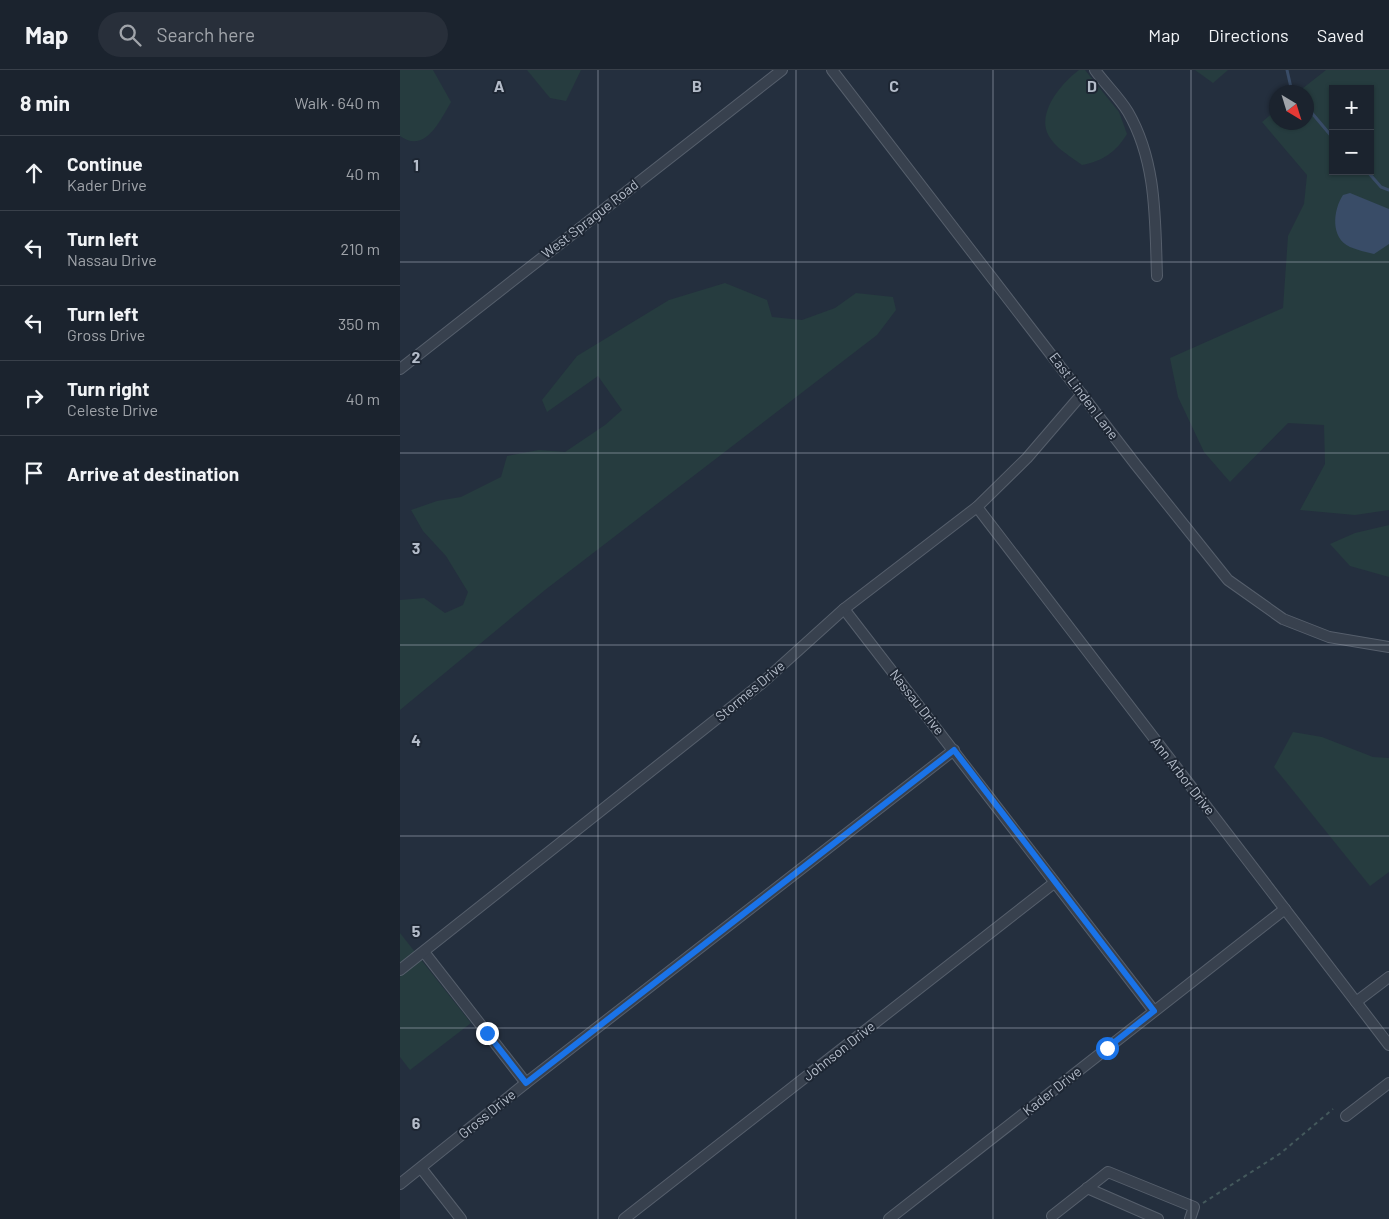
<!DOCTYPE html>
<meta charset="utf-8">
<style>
:root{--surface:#1b232e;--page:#282f3a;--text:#f1f3f6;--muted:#a0a4aa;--line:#39404a}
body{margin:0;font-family:Barlow,sans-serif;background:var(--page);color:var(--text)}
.controls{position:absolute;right:15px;top:15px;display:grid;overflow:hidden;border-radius:0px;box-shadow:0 1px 4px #0004}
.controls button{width:45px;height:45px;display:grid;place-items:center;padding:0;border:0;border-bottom:1px solid var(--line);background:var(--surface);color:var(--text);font:25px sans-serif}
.compass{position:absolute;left:869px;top:15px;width:45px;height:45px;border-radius:50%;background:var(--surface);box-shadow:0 1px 4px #0004;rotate:142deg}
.stop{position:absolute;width:15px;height:15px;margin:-11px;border:4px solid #1a73e8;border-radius:50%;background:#fff}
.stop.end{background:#1a73e8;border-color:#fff;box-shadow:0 1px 5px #0008}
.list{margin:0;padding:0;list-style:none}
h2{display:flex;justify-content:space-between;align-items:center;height:65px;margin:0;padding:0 20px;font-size:21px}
h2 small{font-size:16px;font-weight:400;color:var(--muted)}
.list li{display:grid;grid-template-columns:32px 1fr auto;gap:15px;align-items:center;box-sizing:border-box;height:75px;padding:0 20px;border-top:1px solid var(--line)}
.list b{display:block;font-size:19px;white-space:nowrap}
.list p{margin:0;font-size:16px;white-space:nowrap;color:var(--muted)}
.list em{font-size:16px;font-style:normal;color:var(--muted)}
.icon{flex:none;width:28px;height:28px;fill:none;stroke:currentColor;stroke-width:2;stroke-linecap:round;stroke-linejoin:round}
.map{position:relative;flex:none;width:989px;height:1149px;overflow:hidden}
header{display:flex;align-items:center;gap:30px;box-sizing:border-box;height:70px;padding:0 25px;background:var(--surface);border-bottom:1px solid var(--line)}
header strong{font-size:24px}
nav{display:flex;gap:28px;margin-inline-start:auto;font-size:18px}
.search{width:350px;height:45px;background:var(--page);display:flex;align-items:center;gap:12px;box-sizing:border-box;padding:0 18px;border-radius:28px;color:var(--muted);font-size:19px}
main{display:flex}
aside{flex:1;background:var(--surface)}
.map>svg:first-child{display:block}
</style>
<header>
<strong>Map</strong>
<div class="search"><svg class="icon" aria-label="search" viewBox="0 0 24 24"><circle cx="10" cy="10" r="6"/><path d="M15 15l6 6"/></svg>Search here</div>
<nav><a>Map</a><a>Directions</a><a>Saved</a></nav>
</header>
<main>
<aside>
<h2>8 min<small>Walk · 640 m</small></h2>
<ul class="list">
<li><svg class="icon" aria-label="ahead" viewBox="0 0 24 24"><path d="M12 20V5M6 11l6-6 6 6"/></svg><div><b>Continue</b><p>Kader Drive</p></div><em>40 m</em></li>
<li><svg class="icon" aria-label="left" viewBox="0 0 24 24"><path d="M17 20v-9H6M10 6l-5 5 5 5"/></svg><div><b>Turn left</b><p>Nassau Drive</p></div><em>210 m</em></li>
<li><svg class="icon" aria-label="left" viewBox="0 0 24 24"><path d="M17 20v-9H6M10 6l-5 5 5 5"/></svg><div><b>Turn left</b><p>Gross Drive</p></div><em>350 m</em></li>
<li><svg class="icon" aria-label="right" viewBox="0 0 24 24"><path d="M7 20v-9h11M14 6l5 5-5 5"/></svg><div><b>Turn right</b><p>Celeste Drive</p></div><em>40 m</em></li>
<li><svg class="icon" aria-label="arrive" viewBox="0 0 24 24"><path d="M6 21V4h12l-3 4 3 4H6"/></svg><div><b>Arrive at destination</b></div></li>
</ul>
</aside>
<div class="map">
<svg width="989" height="1149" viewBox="0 0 989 1149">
<rect width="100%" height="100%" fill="#242f3e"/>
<g fill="#263c3f" fill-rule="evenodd">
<path d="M 0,0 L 33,0 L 51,32 C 40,51 25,84 0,66 Z"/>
<polygon points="127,0 181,0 166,31 150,28"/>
<path d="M 679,0 L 685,0 L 689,5 L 719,42 L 727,64 C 716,82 703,91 682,95 C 670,86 650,75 646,59 C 641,37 663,12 679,0 Z"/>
<polygon points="795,0 828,0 813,13"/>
<path d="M 926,0 L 989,0 L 989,440 L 955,445 L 900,440 L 925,394 L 924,355 L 888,353 L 830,412 L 804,382 L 778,327 L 770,288 L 883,238 L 888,166 L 904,134 L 907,105 L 862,52 L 876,40 L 876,52 L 906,52 L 906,22 L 898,22 ZM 933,19 L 970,19 L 970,101 L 933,101 Z"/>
<polygon points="325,213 367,230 372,247 402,250 435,238 456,223 493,227 496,240 477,265 145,520 0,640 0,530 24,528 45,543 63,535 68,522 46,486 23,461 11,440 37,431 61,427 101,407 107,386 139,380 165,382 205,355 222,340 198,306 147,342 142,330 177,286 269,230"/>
<polygon points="989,455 989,507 950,496 930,474 955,463"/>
<polygon points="893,662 922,667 973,687 989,688 989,802 970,816 874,697"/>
<polygon points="0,863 71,953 10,1000 0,987"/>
</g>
<path fill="#394c67" d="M 950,123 L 989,139 L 989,174 L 974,184 C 966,182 957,180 950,177 C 930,168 933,140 943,125 Z"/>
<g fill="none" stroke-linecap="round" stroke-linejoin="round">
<g stroke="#394c67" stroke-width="3">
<polyline points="887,0 892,22"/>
<polyline points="906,36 933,68"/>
<polyline points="967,101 981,117 989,120"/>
</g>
<g stroke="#565f6c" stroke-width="12">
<g id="minor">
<polyline points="432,0 736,395 828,510 883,549 929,567 989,577"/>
<path d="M 695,0 C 705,14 719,27 728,42 C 757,92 755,150 757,206"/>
<polyline points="0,299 382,0"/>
<polyline points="577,437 989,975"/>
<polyline points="444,539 754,941"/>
<polyline points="24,882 126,1013"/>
<polyline points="0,900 362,613 444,539 577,437 627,388 682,324"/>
<polyline points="956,932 989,907"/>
<polyline points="946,1046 989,1013"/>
<polyline points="21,1098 61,1149"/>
<polyline points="0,1114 126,1013 554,680"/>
<polyline points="687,1118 758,1149"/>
<polyline points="652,1146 708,1102 794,1137 790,1149"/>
<polyline points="224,1149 654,813"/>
<polyline points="489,1149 885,839"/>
</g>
</g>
<polyline stroke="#44595c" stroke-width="2" stroke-dasharray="4 4" stroke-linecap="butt" points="803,1133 881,1083 933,1039"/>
<use href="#minor" stroke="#38414e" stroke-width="10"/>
</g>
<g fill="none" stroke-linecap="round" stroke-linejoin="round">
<polyline stroke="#1a73e8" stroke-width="6" points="87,963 126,1013 554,680 754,941 707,978"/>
</g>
<path fill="none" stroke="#b4bcc9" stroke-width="1" stroke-opacity="0.55" d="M 198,0 L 198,1149M 396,0 L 396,1149M 593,0 L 593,1149M 791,0 L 791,1149M 0,192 L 989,192M 0,383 L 989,383M 0,575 L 989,575M 0,766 L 989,766M 0,958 L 989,958"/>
<g text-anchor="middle" stroke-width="4" stroke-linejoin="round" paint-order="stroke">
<g font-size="14" fill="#b4bcc9" stroke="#1d2633">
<text transform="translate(190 149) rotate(-38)" y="5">West Sprague Road</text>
<text transform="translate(684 326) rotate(53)" y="5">East Linden Lane</text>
<text transform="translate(350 621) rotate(-40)" y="5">Stormes Drive</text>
<text transform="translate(517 632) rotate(52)" y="5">Nassau Drive</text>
<text transform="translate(783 706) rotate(52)" y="5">Ann Arbor Drive</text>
<text transform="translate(439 981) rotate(-38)" y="5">Johnson Drive</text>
<text transform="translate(652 1021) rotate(-38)" y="5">Kader Drive</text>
<text transform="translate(87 1044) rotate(-39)" y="5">Gross Drive</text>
</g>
</g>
<g font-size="16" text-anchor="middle" font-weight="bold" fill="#b4bcc9" stroke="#1d2633" stroke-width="4" stroke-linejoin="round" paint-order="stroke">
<text x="99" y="22">A</text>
<text x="297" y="22">B</text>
<text x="494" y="22">C</text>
<text x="692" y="22">D</text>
<text x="16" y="101">1</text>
<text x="16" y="293">2</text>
<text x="16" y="484">3</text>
<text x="16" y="676">4</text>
<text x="16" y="867">5</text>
<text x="16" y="1059">6</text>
</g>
</svg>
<div class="controls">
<button>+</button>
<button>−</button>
</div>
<svg class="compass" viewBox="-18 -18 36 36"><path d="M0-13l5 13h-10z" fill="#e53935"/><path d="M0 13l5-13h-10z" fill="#a0a4aa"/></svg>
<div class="stop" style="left:707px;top:978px"></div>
<div class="stop end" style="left:87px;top:963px"></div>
</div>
</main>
